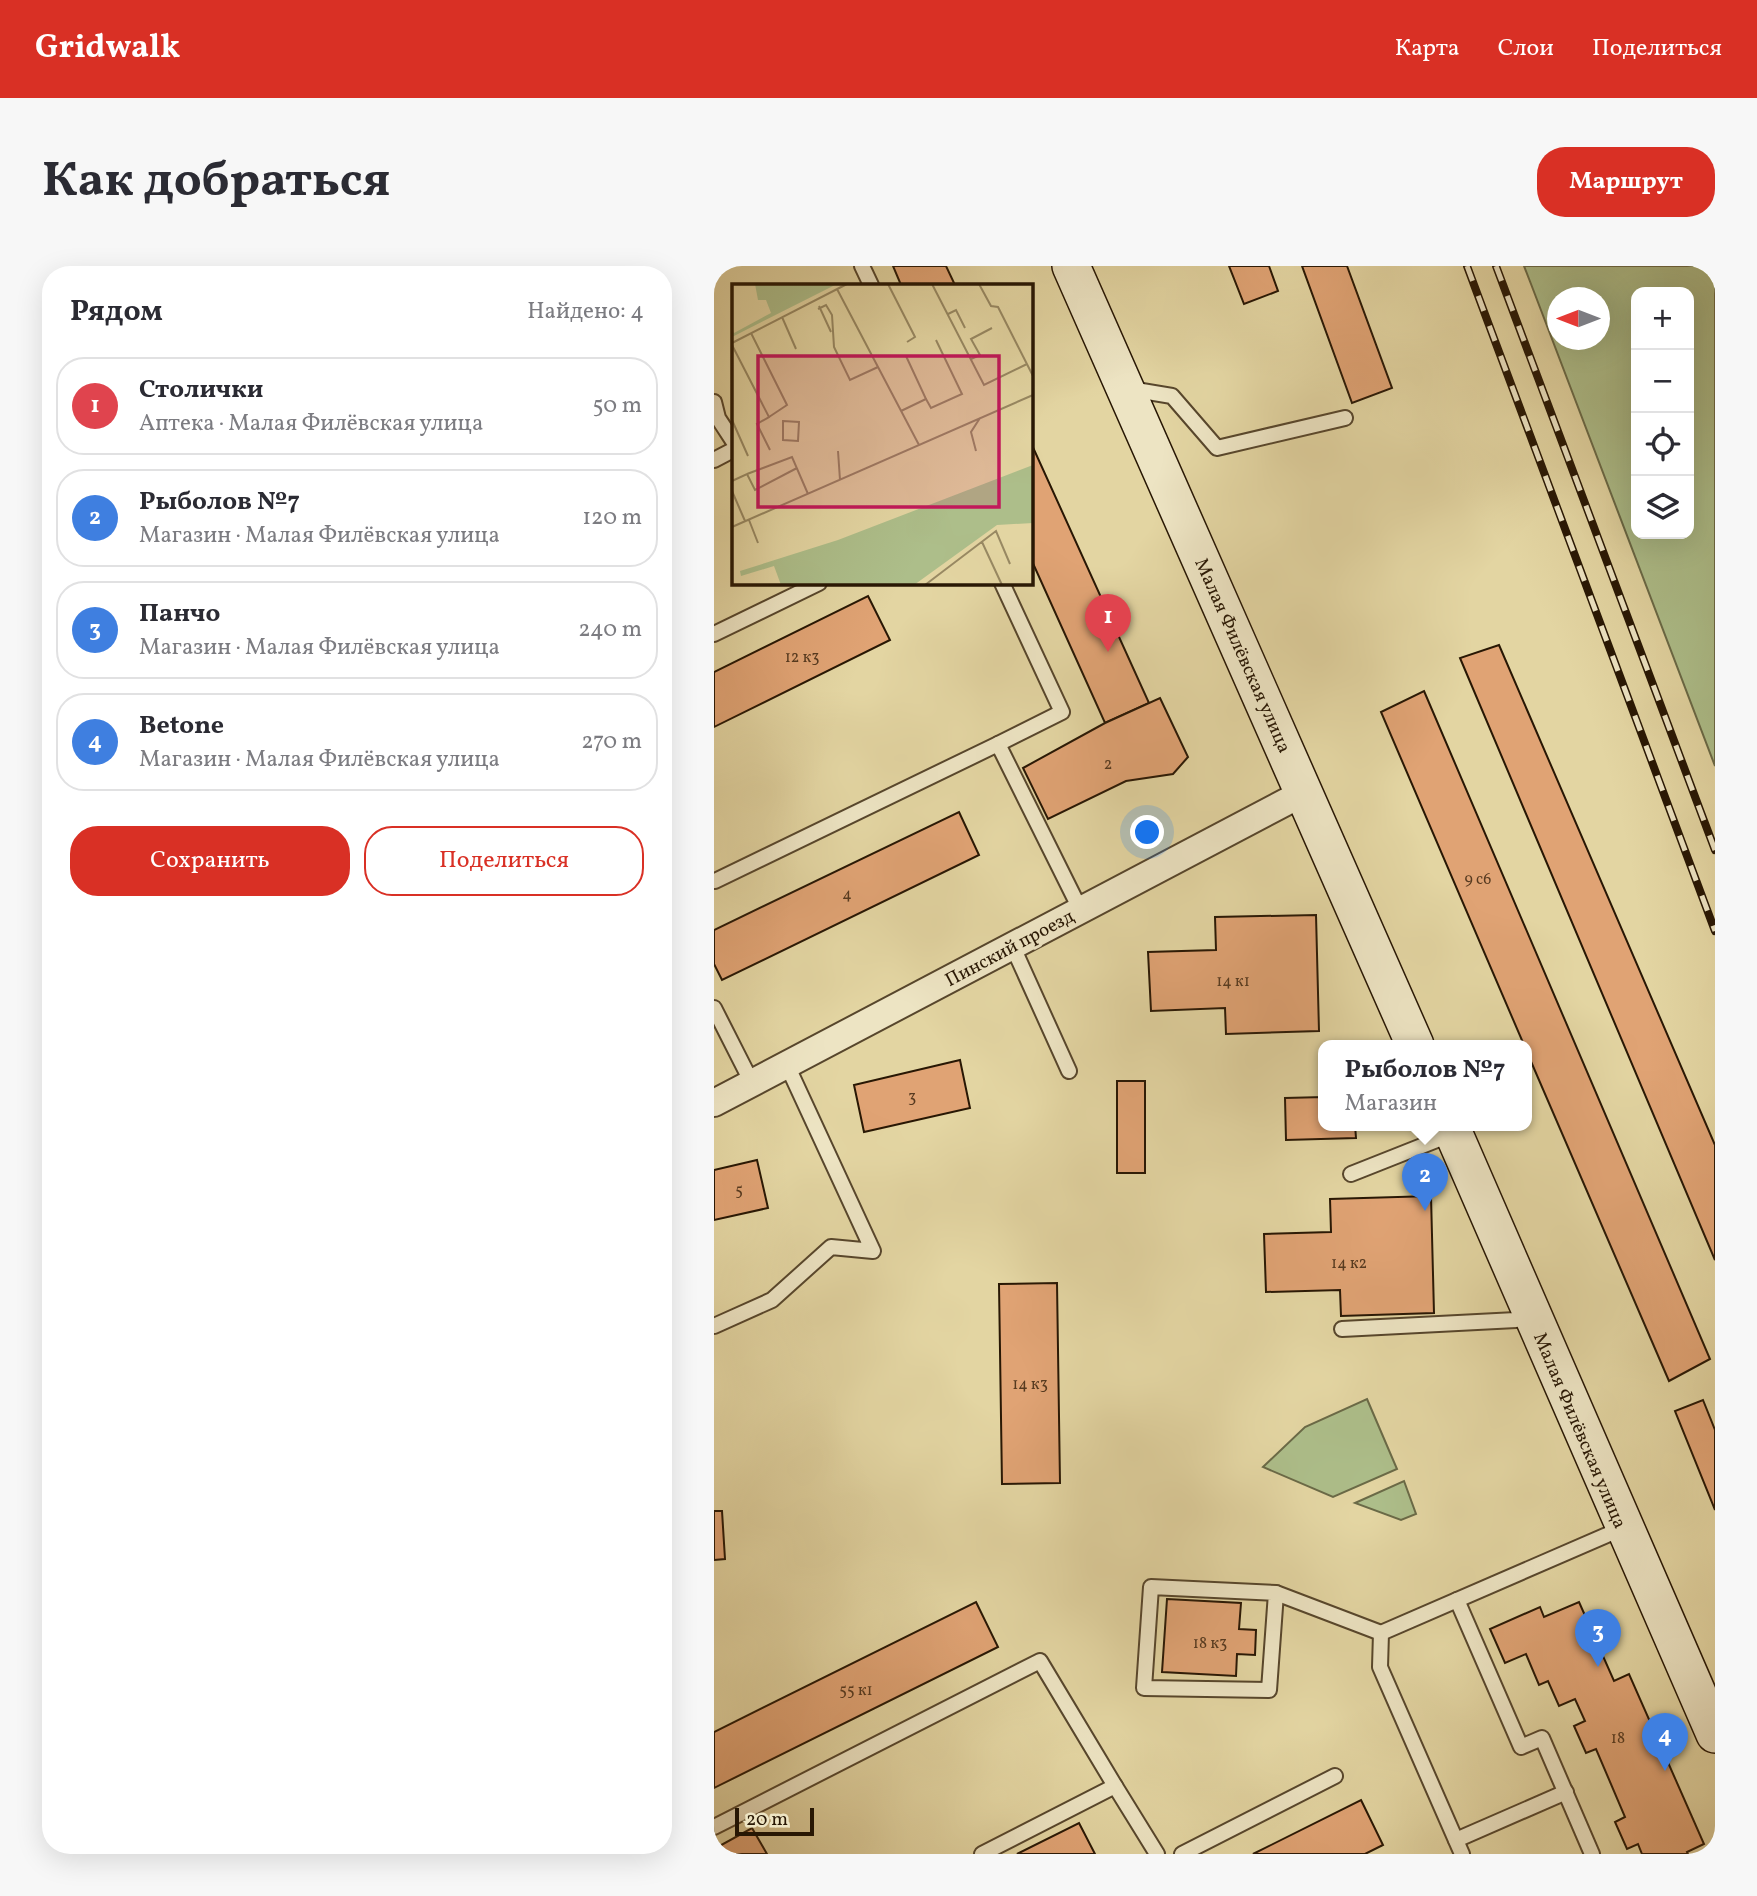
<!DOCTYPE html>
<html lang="ru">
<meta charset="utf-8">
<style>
:root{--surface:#fff;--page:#f7f7f7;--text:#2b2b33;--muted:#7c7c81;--line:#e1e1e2;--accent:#d93025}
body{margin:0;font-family:Vollkorn,serif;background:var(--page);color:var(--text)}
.controls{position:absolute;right:21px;top:21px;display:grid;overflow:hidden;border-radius:14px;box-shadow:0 7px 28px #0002}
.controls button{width:63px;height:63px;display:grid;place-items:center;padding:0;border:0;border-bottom:2px solid var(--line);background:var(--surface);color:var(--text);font:35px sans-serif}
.compass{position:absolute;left:833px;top:21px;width:63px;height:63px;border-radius:50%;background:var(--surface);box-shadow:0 7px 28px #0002;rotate:270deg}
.scale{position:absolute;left:21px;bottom:18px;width:79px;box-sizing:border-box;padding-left:7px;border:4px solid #281704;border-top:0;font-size:19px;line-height:24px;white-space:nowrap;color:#281704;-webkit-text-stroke:5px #ede4c3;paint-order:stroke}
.you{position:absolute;left:434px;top:567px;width:24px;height:24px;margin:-18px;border:5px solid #fff;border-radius:50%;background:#1a73e8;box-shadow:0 0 0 10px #1a73e833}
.badge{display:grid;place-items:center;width:46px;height:46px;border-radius:50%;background:var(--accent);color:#fff;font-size:23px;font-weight:700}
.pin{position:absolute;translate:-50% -58px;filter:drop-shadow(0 2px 4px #0008)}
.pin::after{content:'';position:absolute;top:37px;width:24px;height:21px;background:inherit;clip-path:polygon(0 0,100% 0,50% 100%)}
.popup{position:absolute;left:604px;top:774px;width:214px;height:91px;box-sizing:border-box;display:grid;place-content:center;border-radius:14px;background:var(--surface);filter:drop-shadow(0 2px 5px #0005);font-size:23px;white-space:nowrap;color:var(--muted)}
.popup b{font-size:26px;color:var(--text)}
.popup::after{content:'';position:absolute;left:50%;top:100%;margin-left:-14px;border:14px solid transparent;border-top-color:var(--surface)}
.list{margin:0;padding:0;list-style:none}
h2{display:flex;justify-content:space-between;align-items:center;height:91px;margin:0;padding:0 28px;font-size:30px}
h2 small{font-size:23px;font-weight:400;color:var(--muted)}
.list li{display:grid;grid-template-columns:46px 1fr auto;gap:21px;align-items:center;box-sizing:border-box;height:98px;margin:0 14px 14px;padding:0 14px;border:2px solid var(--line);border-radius:28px}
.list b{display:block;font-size:26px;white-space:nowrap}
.list p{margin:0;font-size:23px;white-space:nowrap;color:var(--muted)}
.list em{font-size:23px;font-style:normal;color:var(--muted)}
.actions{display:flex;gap:14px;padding:21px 28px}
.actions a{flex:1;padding:16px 0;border:2px solid var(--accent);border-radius:28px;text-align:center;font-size:24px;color:var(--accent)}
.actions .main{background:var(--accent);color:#fff}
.icon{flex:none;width:38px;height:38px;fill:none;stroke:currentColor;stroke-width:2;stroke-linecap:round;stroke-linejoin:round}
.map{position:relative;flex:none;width:1001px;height:1588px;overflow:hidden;border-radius:28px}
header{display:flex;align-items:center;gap:42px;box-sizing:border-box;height:98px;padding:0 35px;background:var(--accent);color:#fff}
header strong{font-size:33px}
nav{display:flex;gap:38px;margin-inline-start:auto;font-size:24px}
.intro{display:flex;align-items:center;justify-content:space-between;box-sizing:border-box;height:168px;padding:0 42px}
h1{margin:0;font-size:49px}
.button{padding:18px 32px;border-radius:28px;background:var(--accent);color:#fff;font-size:24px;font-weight:700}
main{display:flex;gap:42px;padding:0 42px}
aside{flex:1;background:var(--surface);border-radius:28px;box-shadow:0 7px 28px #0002}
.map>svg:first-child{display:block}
</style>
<header>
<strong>Gridwalk</strong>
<nav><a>Карта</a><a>Слои</a><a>Поделиться</a></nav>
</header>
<div class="intro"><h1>Как добраться</h1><a class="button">Маршрут</a></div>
<main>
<aside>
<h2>Рядом<small>Найдено: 4</small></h2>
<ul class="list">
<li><span class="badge" style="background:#e0444e">1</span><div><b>Столички</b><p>Аптека · Малая Филёвская улица</p></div><em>50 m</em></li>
<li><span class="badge" style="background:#3f7fe0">2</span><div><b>Рыболов №7</b><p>Магазин · Малая Филёвская улица</p></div><em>120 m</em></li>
<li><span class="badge" style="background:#3f7fe0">3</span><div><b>Панчо</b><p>Магазин · Малая Филёвская улица</p></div><em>240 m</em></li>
<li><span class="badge" style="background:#3f7fe0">4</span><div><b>Betone</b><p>Магазин · Малая Филёвская улица</p></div><em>270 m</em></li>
</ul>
<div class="actions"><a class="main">Сохранить</a><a>Поделиться</a></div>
</aside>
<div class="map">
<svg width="1001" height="1588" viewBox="0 0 1001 1588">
<rect width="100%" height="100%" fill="#e3d5a2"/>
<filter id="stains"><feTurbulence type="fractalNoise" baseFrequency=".00286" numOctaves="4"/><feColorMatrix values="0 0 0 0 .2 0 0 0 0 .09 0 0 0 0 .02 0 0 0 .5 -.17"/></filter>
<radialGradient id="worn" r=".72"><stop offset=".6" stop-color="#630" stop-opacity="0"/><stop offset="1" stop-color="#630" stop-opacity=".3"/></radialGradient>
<g fill="#adbe8a" stroke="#6a6a47" stroke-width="2" fill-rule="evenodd">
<path d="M 810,0 L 1001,0 L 1001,500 L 817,18 ZM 922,26 L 975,26 L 975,268 L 922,268 ZM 844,32 L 886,32 L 886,74 L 844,74 Z"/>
<polygon points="653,1133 683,1203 619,1231 549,1201 591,1161"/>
<polygon points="690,1215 702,1248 687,1254 641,1237"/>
</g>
<g fill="#e0a374" stroke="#281704" stroke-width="2">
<polygon points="179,0 232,0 241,19 187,19"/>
<polygon points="515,0 555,0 564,25 530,38"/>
<polygon points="588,0 633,0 678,122 638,137"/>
<polygon points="317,177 435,437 391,457 317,293"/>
<polygon points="154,330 176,374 0,461 0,406"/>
<polygon points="785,379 1001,879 1001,994 746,392"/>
<polygon points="710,425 996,1093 955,1115 812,784 812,779 810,779 667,446"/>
<polygon points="446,432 474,491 459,508 412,515 334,553 309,502 391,457"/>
<polygon points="245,546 265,589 8,714 0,698 0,664"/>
<polygon points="602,649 605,765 512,768 511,742 437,745 434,686 502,684 501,651"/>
<polygon points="246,794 256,842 150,866 140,819"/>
<rect x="403" y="815" width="28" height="92"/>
<polygon points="610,831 610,859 641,859 642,872 572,874 571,832"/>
<polygon points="43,894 54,942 0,954 0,904"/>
<polygon points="717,930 720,1047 627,1050 626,1024 552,1026 550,968 617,966 616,933"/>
<polygon points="343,1017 346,1217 288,1218 285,1018"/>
<polygon points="989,1134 1001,1164 1001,1244 961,1145"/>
<polygon points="0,1245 8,1245 11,1293 0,1294"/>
<polygon points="453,1333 527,1337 525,1363 542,1364 541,1389 523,1388 522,1410 448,1406"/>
<polygon points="262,1336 284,1381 0,1522 0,1466"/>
<polygon points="865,1336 900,1415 915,1408 990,1578 973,1586 974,1588 928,1588 924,1578 913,1583 901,1556 911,1551 882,1483 872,1487 860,1460 871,1455 861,1433 845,1440 834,1415 825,1419 812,1388 791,1397 776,1363 826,1341 830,1351"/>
<polygon points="647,1534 669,1579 651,1588 539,1588"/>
<polygon points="365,1557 381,1588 303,1588"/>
<polygon points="38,1562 53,1588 0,1588 0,1583"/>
</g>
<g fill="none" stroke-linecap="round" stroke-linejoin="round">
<g stroke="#57462c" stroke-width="18">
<g id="lane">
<polyline points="148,0 157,19"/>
<polyline points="416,123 458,130 503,182 631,152"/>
<polyline points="0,136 4,152 19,175"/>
<polyline points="0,194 19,184"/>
<polyline points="0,368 105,317"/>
<polyline points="284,478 348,446 288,317"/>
<polyline points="1,615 284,478 366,643"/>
<polyline points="298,679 355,805"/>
<polyline points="0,742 38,817"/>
<polyline points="637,908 738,868"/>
<polyline points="0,1060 58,1034 117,981 159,985 73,799"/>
<polyline points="628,1063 802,1054 817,1048"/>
<polygon points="437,1321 562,1327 555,1424 430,1422"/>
<polyline points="562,1327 667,1367"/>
<polyline points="743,1334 807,1481 828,1472 878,1588"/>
<polyline points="0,1561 326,1395 401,1520"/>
<polyline points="742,1574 852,1526"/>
<polyline points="268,1588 401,1520 443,1588"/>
<polyline points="468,1588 621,1510"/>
<polyline points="748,1588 666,1401 667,1367 909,1262"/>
</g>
</g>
<g stroke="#57462c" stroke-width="30">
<polyline id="street" points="0,837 591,526"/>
</g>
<g stroke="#281704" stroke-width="40">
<g id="secondary">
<polyline points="357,0 701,779"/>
<polyline points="736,859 1001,1468"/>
</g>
</g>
<use href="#lane" stroke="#ede4c3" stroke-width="14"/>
<use href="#street" stroke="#ede4c3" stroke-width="26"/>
<use href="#secondary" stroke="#ede4c3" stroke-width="37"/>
<g stroke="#281704" stroke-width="8">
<g id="rail">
<polyline points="753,0 1001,665"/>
<polyline points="782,0 1001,584"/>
</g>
</g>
<use href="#rail" stroke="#ede4c3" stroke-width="5" stroke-dasharray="16" stroke-linecap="butt"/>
</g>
<g text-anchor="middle" stroke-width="6" stroke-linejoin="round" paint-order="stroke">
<g font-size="16" fill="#563a20">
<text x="88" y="396">12 к3</text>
<text x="394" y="503">2</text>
<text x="764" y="618">9 с6</text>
<text x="133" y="633">4</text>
<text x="519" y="720">14 к1</text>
<text x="198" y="836">3</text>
<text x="25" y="929">5</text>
<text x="635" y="1002">14 к2</text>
<text x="316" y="1123">14 к3</text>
<text x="496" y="1382">18 к3</text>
<text x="142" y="1429">55 к1</text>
<text x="904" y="1477">18</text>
</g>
<g font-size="19" fill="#281704" stroke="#ede4c3">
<text transform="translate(530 389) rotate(66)" y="7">Малая Филёвская улица</text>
<text transform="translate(295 681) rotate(-28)" y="7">Пинский проезд</text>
<text transform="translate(867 1164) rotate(67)" y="7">Малая Филёвская улица</text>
</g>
</g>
<g transform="translate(18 18)">
<rect width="301" height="301" fill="#e3d5a2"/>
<path d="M 23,0 L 105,0 L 0,53 L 0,45 L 2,49 L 39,29 L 34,16 L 26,16 ZM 301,181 L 301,239 L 265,241 L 182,301 L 49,301 L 42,282 L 9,292 L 8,287 L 106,256 Z" fill="#adbe8a"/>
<path fill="none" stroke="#988963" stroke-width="2" d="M 156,0 L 183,53 L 175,58M 200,0 L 252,101 L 295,80M 247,0 L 259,22 L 266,23 L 301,92M 105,5 L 187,161M 87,22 L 99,48M 86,25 L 94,21 L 100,31 L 102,63 L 118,96 L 146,83M 216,30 L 224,26 L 233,44M 50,33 L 64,65M 19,49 L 55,121 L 37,133M 0,59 L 115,0M 0,61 L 37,133 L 25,140 L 38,166M 239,75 L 248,71 L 239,55 L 260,44M 194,115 L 199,124 L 230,110 L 204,56M 169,127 L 194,115 L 174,72M 0,136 L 16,172M 51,137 L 67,138 L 66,157 L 51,156 ZM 106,167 L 108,196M 244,167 L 239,148 L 248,134M 15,190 L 60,173 L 76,210M 0,197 L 15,190 L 23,206 L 65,184M 0,207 L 13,237M 17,236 L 26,259M 0,243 L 301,111M 250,258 L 270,301M 193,301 L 264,247 L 278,280"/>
<path fill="#c2185b" fill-opacity="0.15" stroke="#c2185b" stroke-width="3.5" d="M 26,72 L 267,72 L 267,223 L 26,223 Z"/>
<rect width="301" height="301" fill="none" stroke="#281704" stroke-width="3.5"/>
</g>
<rect width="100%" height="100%" filter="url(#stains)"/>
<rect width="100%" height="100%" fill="url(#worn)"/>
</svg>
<div class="controls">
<button>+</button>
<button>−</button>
<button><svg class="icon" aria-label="locate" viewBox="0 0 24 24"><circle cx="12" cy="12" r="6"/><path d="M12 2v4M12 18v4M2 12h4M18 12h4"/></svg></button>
<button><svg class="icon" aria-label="layers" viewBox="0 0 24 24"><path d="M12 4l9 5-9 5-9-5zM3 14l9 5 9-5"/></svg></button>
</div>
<svg class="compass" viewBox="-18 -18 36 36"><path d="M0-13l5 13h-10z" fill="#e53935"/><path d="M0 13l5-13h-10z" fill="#7c7c81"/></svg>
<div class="scale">20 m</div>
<div class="you"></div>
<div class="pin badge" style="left:394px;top:386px;background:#e0444e">1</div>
<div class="pin badge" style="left:711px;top:945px;background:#3f7fe0">2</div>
<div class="popup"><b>Рыболов №7</b>Магазин</div>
<div class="pin badge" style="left:884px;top:1401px;background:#3f7fe0">3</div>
<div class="pin badge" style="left:951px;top:1505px;background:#3f7fe0">4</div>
</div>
</main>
